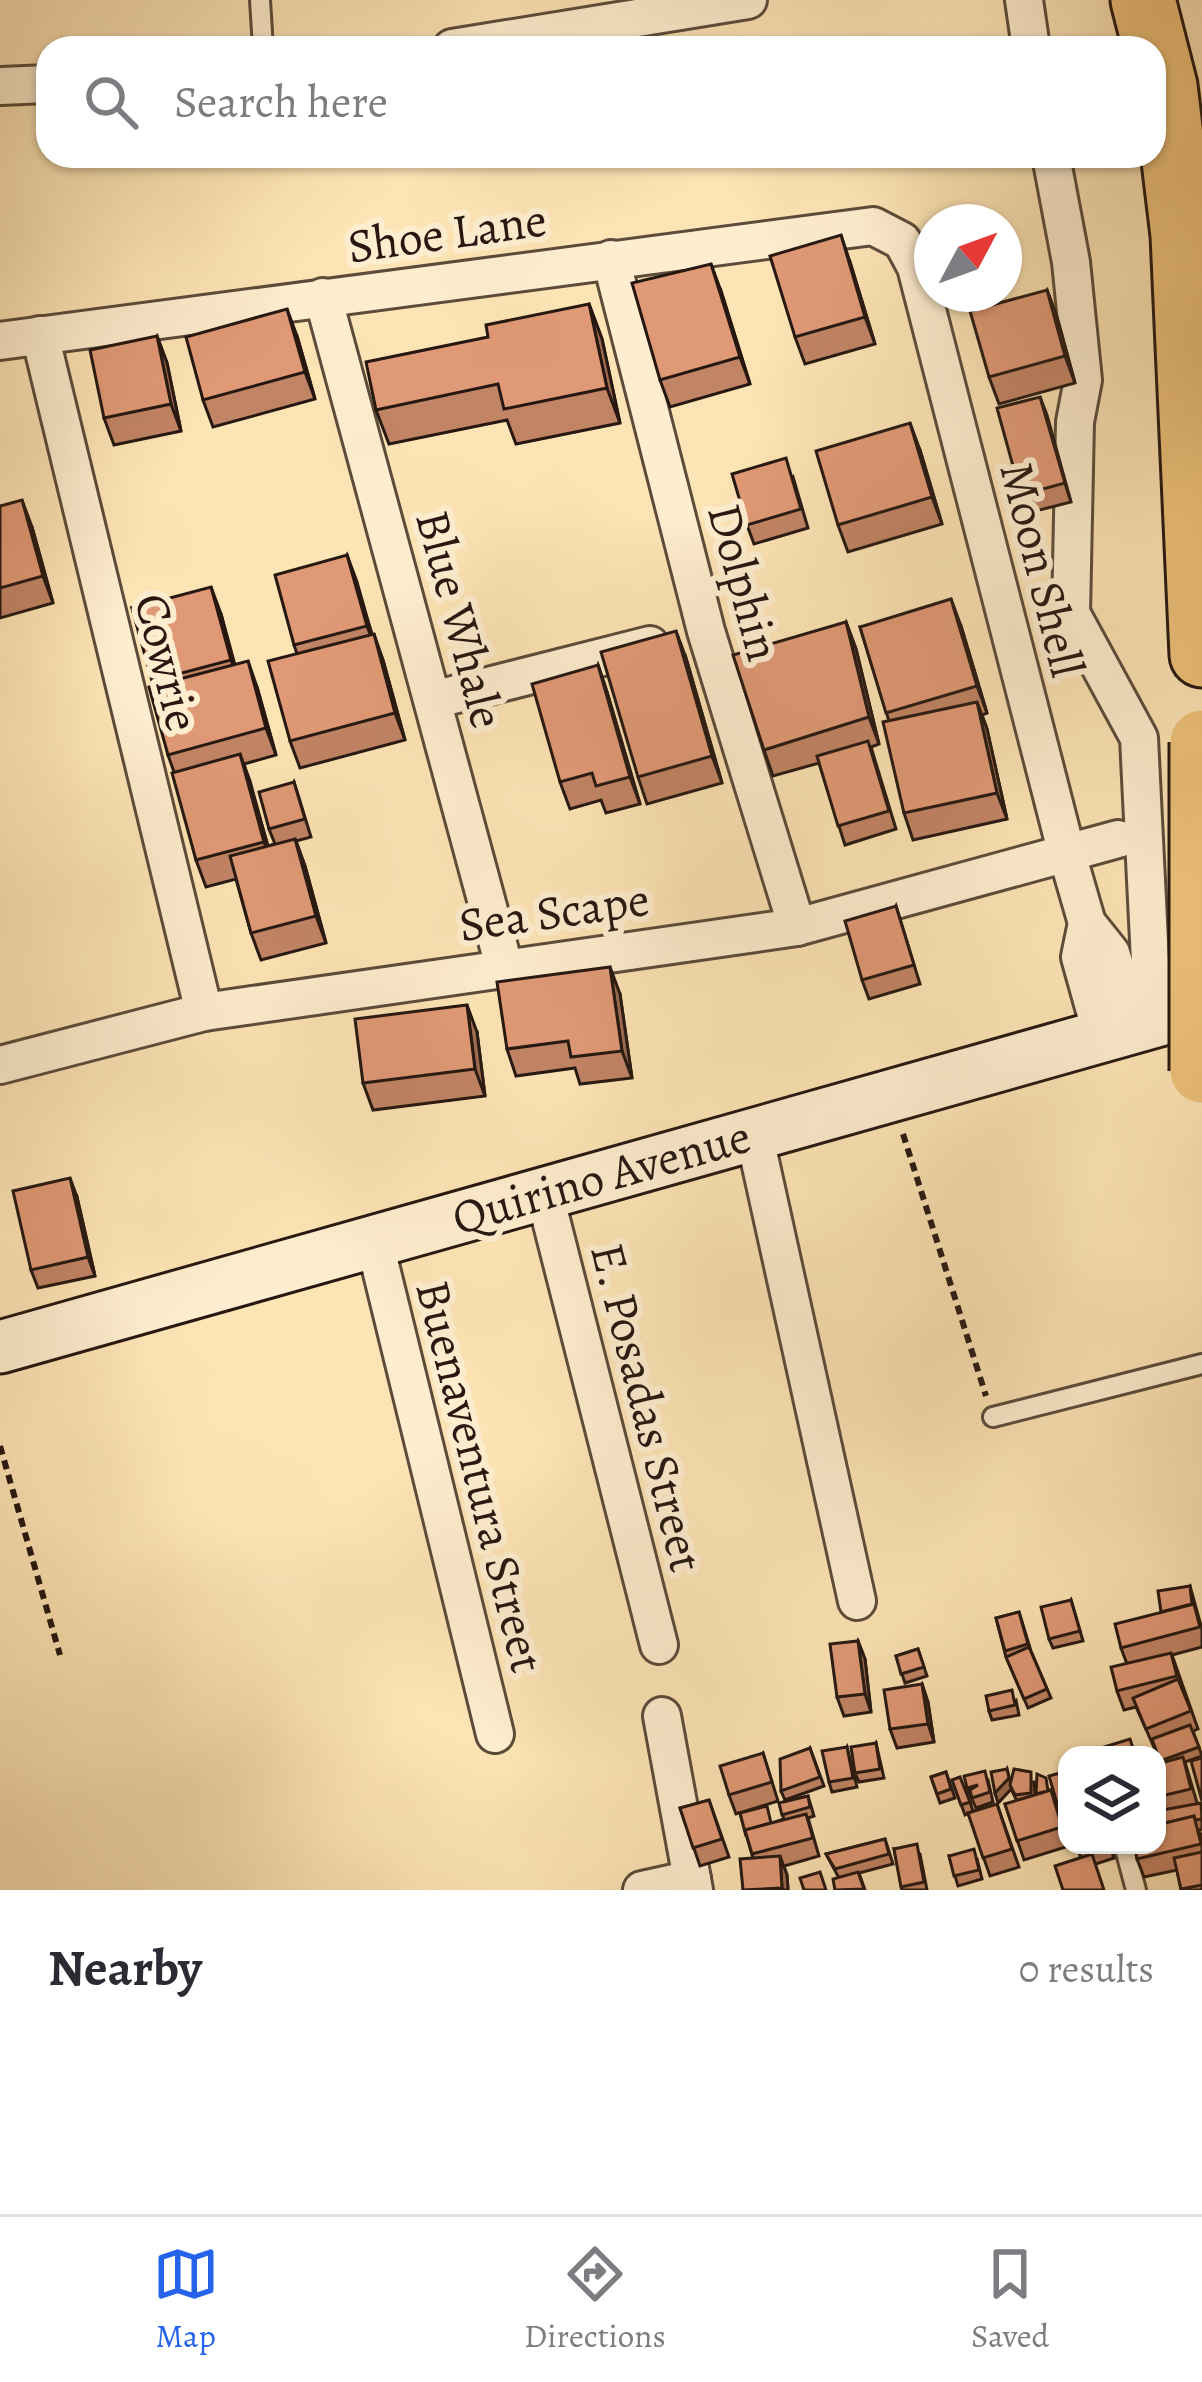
<!DOCTYPE html>
<style>
:root{--surface:#fff;--page:#f7f7f7;--text:#2b2b33;--muted:#7c7c81;--line:#e1e1e2;--accent:#2563eb}
body{margin:0;font-family:Alegreya,serif;background:var(--page);color:var(--text)}
.controls{position:absolute;right:36px;bottom:36px;display:grid;overflow:hidden;border-radius:24px;box-shadow:0 3px 9px #0004}
.controls button{width:108px;height:108px;display:grid;place-items:center;padding:0;border:0;border-bottom:3px solid var(--line);background:var(--surface);color:var(--text);font:60px sans-serif}
.compass{position:absolute;left:914px;top:204px;width:108px;height:108px;border-radius:50%;background:var(--surface);box-shadow:0 3px 9px #0004;rotate:49deg}
.list{margin:0;padding:0;list-style:none}
h2{display:flex;justify-content:space-between;align-items:center;height:156px;margin:0;padding:0 48px;font-size:51px}
h2 small{font-size:39px;font-weight:400;color:var(--muted)}
.icon{flex:none;width:66px;height:66px;fill:none;stroke:currentColor;stroke-width:2;stroke-linecap:round;stroke-linejoin:round}
.map{position:relative;flex:none;width:1202px;height:1890px;overflow:hidden}
.search{position:absolute;background:var(--surface);box-shadow:0 3px 9px #0004;left:36px;right:36px;top:36px;height:132px;display:flex;align-items:center;gap:30px;box-sizing:border-box;padding:0 42px;border-radius:36px;color:var(--muted);font-size:45px}
.sheet{height:324px;background:var(--surface)}
nav{display:flex;justify-content:space-around;align-items:center;box-sizing:border-box;height:168px;border-top:3px solid var(--line);background:var(--surface);font-size:33px;color:var(--muted)}
nav a{display:grid;justify-items:center;gap:6px}
nav .on{color:var(--accent)}
.map>svg:first-child{display:block}
</style>
<div class="map">
<svg width="1202" height="1890" viewBox="0 0 1202 1890">
<rect width="100%" height="100%" fill="#fde4b5"/>
<filter id="stains"><feTurbulence type="fractalNoise" baseFrequency=".00167" numOctaves="4"/><feColorMatrix values="0 0 0 0 .2 0 0 0 0 .09 0 0 0 0 .02 0 0 0 .5 -.17"/></filter>
<radialGradient id="worn" r=".72"><stop offset=".6" stop-color="#630" stop-opacity="0"/><stop offset="1" stop-color="#630" stop-opacity=".3"/></radialGradient>
<g fill="none" stroke-linecap="round" stroke-linejoin="round">
<g stroke="#5c4b3a" stroke-width="24">
<g id="lane">
<polyline points="260,0 263,48"/>
<polyline points="993,1417 1202,1364"/>
<polyline points="1124,1845 1136,1890"/>
</g>
</g>
<g stroke="#5c4b3a" stroke-width="42">
<g id="street">
<polyline points="1024,0 1031,48"/>
<polyline points="452,48 748,0"/>
<polyline points="0,86 48,84"/>
<polyline points="1051,156 1071,262 1083,380 1075,422 1071,613 1139,738 1153,1022"/>
<polyline points="611,259 706,631 797,927"/>
<polyline points="323,297 504,966"/>
<polyline points="40,335 204,1012"/>
<polyline points="0,341 873,226 902,241 916,267 1067,854 1087,923 1111,953 1134,1027"/>
<polyline points="433,700 650,645"/>
<polyline points="1087,923 1080,957 1102,1036"/>
<polyline points="0,1065 204,1012 797,927 1118,839"/>
<polyline points="754,1134 857,1601"/>
<polyline points="544,1192 659,1645"/>
<polyline points="374,1240 495,1734"/>
<polyline points="662,1716 694,1890"/>
<polyline points="642,1890 692,1879"/>
</g>
</g>
<g stroke="#261811" stroke-width="57">
<polyline id="secondary" points="0,1347 1202,1008"/>
</g>
<g stroke="#261811" stroke-width="69">
<polyline id="highway" points="1143,0 1165,86 1183,235 1202,655"/>
</g>
<g stroke="#261811" stroke-width="6" stroke-dasharray="9 6" stroke-linecap="butt">
<polyline points="903,1134 986,1396"/>
<polyline points="0,1446 60,1655"/>
</g>
<use href="#lane" stroke="#feedcf" stroke-width="18"/>
<use href="#street" stroke="#feedcf" stroke-width="36"/>
<use href="#secondary" stroke="#feedcf" stroke-width="51"/>
<use href="#highway" stroke="#eec27a" stroke-width="63"/>
<g stroke="#261811" stroke-width="69" stroke-linecap="butt">
<polyline id="highway-bridge" points="1202,742 1202,1071"/>
</g>
<use href="#highway-bridge" stroke="#eec27a" stroke-width="63"/>
</g>
<g fill="#c18465" stroke="#261811" stroke-width="3">
<polygon points="850,262 875,344 805,364 795,337"/>
<polygon points="1047,290 1057,317 1075,383 999,404 989,377"/>
<polygon points="721,291 750,384 670,407 660,380"/>
<polygon points="589,304 602,339 620,423 516,444 507,420 389,444 376,410 488,337"/>
<polygon points="157,336 167,363 181,431 114,445 104,418"/>
<polygon points="297,336 315,399 213,427 203,400"/>
<polygon points="1040,397 1071,502 1028,513 1021,495"/>
<polygon points="920,450 942,524 848,552 838,525"/>
<polygon points="793,477 808,528 754,544 747,525"/>
<polygon points="0,506 32,527 53,603 0,618"/>
<polygon points="347,555 372,634 383,660 405,740 300,768 290,741 297,654 294,645"/>
<polygon points="132,608 221,614 234,664 257,687 276,755 244,764 268,846 275,844 269,829 294,782 311,837 296,841 305,866 326,943 261,960 251,933 236,879 206,887 196,860 174,772 168,755 154,686"/>
<polygon points="846,622 856,649 879,744 871,747 896,829 845,845 819,763 773,776 764,750"/>
<polygon points="961,626 987,713 982,715 987,729 1007,819 913,840 904,813 889,721 860,627"/>
<polygon points="686,658 722,783 647,804 638,777"/>
<polygon points="598,665 607,692 640,804 606,813 601,800 570,809 560,782"/>
<polygon points="896,906 920,984 869,999 862,980"/>
<polygon points="620,994 632,1078 580,1084 575,1068 516,1076 507,1049"/>
<polygon points="477,1032 485,1096 373,1110 363,1083"/>
<polygon points="77,1197 95,1276 38,1288 31,1270"/>
<polygon points="1190,1586 1202,1629 1202,1647 1172,1655 1198,1729 1193,1731 1202,1756 1185,1762 1197,1803 1202,1805 1202,1829 1199,1830 1202,1838 1202,1890 1181,1890 1177,1870 1144,1877 1137,1859 1157,1845 1157,1764 1161,1763 1136,1707 1124,1710 1117,1691 1127,1664 1121,1648"/>
<polygon points="1071,1600 1083,1641 1053,1648 1049,1639"/>
<polygon points="1019,1612 1031,1651 1051,1698 1028,1708 1006,1657 996,1618"/>
<polygon points="858,1641 865,1659 871,1712 844,1716 837,1697"/>
<polygon points="918,1649 927,1676 905,1683 896,1656"/>
<polygon points="922,1684 928,1702 934,1742 897,1748 890,1729"/>
<polygon points="1016,1700 1019,1715 992,1720 989,1711"/>
<polygon points="876,1743 884,1778 859,1782 855,1773"/>
<polygon points="847,1747 857,1787 832,1792 829,1782"/>
<polygon points="810,1748 824,1786 785,1800 781,1791"/>
<polygon points="763,1753 778,1801 736,1814 729,1795"/>
<polygon points="946,1772 955,1798 940,1803 931,1777"/>
<polygon points="952,1780 970,1802 973,1811 965,1815"/>
<polygon points="988,1780 993,1802 976,1808 967,1788"/>
<polygon points="1011,1782 1034,1782 1035,1795 1050,1790 1067,1839 1067,1845 1069,1846 1024,1860 1005,1804 1017,1801 1011,1789 998,1803"/>
<polygon points="808,1796 814,1816 808,1818 819,1856 784,1866 787,1875 788,1890 743,1890 753,1858 740,1813 772,1823 784,1819 779,1803"/>
<polygon points="709,1800 729,1857 700,1866 680,1808"/>
<polygon points="997,1804 1019,1867 990,1876 968,1813"/>
<polygon points="885,1839 893,1864 859,1873 865,1890 835,1890 839,1878 826,1854"/>
<polygon points="1076,1845 1110,1845 1114,1858 1096,1864 1081,1858"/>
<polygon points="894,1849 920,1854 927,1890 902,1890"/>
<polygon points="949,1856 977,1859 982,1879 958,1886"/>
</g>
<g fill="#9d6b53" stroke="#261811" stroke-width="3">
<polygon points="841,235 850,262 875,344 865,317"/>
<polygon points="711,264 721,291 750,384 740,357"/>
<polygon points="1047,290 1057,317 1075,383 1065,356"/>
<polygon points="589,304 602,339 620,423 607,388"/>
<polygon points="287,309 297,336 315,399 305,372"/>
<polygon points="157,336 167,363 181,431 171,404"/>
<polygon points="1040,397 1047,415 1071,502 1065,483"/>
<polygon points="910,423 920,450 942,524 932,497"/>
<polygon points="22,500 32,527 53,603 43,576"/>
<polygon points="347,555 357,582 377,653 367,626"/>
<polygon points="211,587 221,614 241,687 231,660"/>
<polygon points="951,599 961,626 987,713 977,686"/>
<polygon points="846,622 856,649 879,744 869,717"/>
<polygon points="676,631 686,658 722,783 712,756"/>
<polygon points="374,634 383,660 405,740 395,713"/>
<polygon points="248,661 257,687 276,755 266,728"/>
<polygon points="598,665 607,692 640,804 630,777"/>
<polygon points="977,702 987,729 1007,819 997,793"/>
<polygon points="240,754 250,781 274,869 264,842"/>
<polygon points="295,839 305,866 326,943 316,916"/>
<polygon points="610,967 620,994 632,1078 622,1051"/>
<polygon points="467,1005 477,1032 485,1096 475,1069"/>
<polygon points="70,1178 77,1197 95,1276 88,1257"/>
<polygon points="858,1641 865,1659 871,1712 865,1694"/>
<polygon points="922,1684 928,1702 934,1742 928,1724"/>
<polygon points="1007,1769 1012,1788 998,1803 995,1793"/>
<polygon points="780,1856 787,1875 788,1890 783,1890 782,1888"/>
</g>
<g fill="#e09976" stroke="#261811" stroke-width="3">
<polygon points="841,235 865,317 795,337 770,256"/>
<polygon points="711,264 740,357 660,380 632,283"/>
<polygon points="1047,290 1065,356 989,377 970,311"/>
<polygon points="589,304 607,388 504,409 498,384 376,410 366,362 488,337 486,325"/>
<polygon points="287,309 305,372 203,400 186,337"/>
<polygon points="157,336 171,404 104,418 90,350"/>
<polygon points="1040,397 1065,483 1021,495 997,408"/>
<polygon points="910,423 932,497 838,525 816,451"/>
<polygon points="786,458 801,509 747,525 732,474"/>
<polygon points="22,500 43,576 0,588 0,506"/>
<polygon points="347,555 367,626 294,645 275,575"/>
<polygon points="211,587 231,660 152,681 132,608"/>
<polygon points="951,599 977,686 886,713 860,627"/>
<polygon points="846,622 869,717 764,750 733,655"/>
<polygon points="676,631 712,756 638,777 601,652"/>
<polygon points="374,634 395,713 290,741 268,661"/>
<polygon points="248,661 266,728 168,755 149,687"/>
<polygon points="598,665 630,777 596,786 592,773 560,782 532,684"/>
<polygon points="977,702 997,793 904,813 883,722"/>
<polygon points="868,741 889,811 838,826 817,756"/>
<polygon points="240,754 264,842 196,860 172,773"/>
<polygon points="294,782 305,819 269,829 259,792"/>
<polygon points="295,839 316,916 251,933 230,856"/>
<polygon points="896,906 914,965 862,980 845,921"/>
<polygon points="610,967 622,1051 571,1057 568,1041 507,1049 497,982"/>
<polygon points="467,1005 475,1069 363,1083 355,1019"/>
<polygon points="70,1178 88,1257 31,1270 13,1191"/>
<polygon points="1190,1586 1192,1604 1161,1612 1158,1591"/>
<polygon points="1071,1600 1080,1631 1049,1639 1041,1607"/>
<polygon points="1194,1604 1200,1627 1121,1648 1115,1624"/>
<polygon points="1019,1612 1028,1644 1005,1651 996,1618"/>
<polygon points="858,1641 865,1694 837,1697 830,1644"/>
<polygon points="1029,1647 1047,1689 1024,1699 1006,1657"/>
<polygon points="918,1649 924,1667 901,1674 896,1656"/>
<polygon points="1171,1653 1177,1676 1117,1691 1111,1667"/>
<polygon points="1178,1679 1191,1711 1146,1729 1133,1698"/>
<polygon points="922,1684 928,1724 890,1729 884,1690"/>
<polygon points="1012,1690 1015,1705 989,1711 986,1696"/>
<polygon points="1190,1725 1199,1747 1160,1761 1152,1739"/>
<polygon points="1130,1739 1135,1755 1078,1755"/>
<polygon points="876,1743 880,1769 855,1773 851,1747"/>
<polygon points="847,1747 853,1778 829,1782 822,1751"/>
<polygon points="810,1748 820,1777 781,1791 780,1759"/>
<polygon points="763,1753 772,1782 729,1795 720,1766"/>
<polygon points="1183,1757 1191,1789 1157,1797 1157,1764"/>
<polygon points="1202,1758 1202,1801 1191,1761"/>
<polygon points="1007,1769 1009,1778 995,1793 991,1772"/>
<polygon points="1014,1769 1031,1772 1031,1793 1015,1795 1010,1785"/>
<polygon points="985,1771 990,1792 972,1798 970,1790 978,1785 967,1788 964,1776"/>
<polygon points="1067,1771 1067,1807 1059,1810 1049,1776"/>
<polygon points="946,1772 951,1789 937,1794 931,1777"/>
<polygon points="1037,1774 1046,1778 1048,1791 1036,1794"/>
<polygon points="960,1777 970,1802 961,1805 952,1780"/>
<polygon points="1051,1790 1062,1827 1017,1841 1005,1804"/>
<polygon points="808,1796 810,1807 782,1815 779,1803"/>
<polygon points="709,1800 722,1839 693,1848 680,1808"/>
<polygon points="1201,1803 1202,1819 1195,1820 1194,1816 1157,1825 1157,1811"/>
<polygon points="997,1804 1012,1849 983,1858 968,1813"/>
<polygon points="767,1806 771,1823 745,1830 746,1836 740,1813"/>
<polygon points="806,1814 813,1838 752,1854 745,1830"/>
<polygon points="1194,1816 1201,1844 1137,1859 1134,1845 1157,1845 1157,1825"/>
<polygon points="885,1839 889,1854 835,1869 826,1854"/>
<polygon points="917,1844 924,1882 901,1887 894,1849"/>
<polygon points="974,1849 979,1870 954,1876 949,1856"/>
<polygon points="1202,1852 1202,1885 1181,1889 1174,1858"/>
<polygon points="1092,1854 1104,1890 1063,1890 1055,1866"/>
<polygon points="780,1856 782,1888 743,1890 740,1859"/>
<polygon points="820,1872 826,1890 804,1890 800,1878"/>
<polygon points="858,1872 864,1889 835,1890 833,1879"/>
</g>
<g text-anchor="middle" stroke-width="12" stroke-linejoin="round" paint-order="stroke">
<g font-size="48" fill="#261811" stroke="#feedcf">
<text transform="translate(447 232) rotate(-8)" y="17">Shoe Lane</text>
<text transform="translate(1043 569) rotate(76)" y="17">Moon Shell</text>
<text transform="translate(745 582) rotate(75)" y="17">Dolphin</text>
<text transform="translate(461 619) rotate(75)" y="17">Blue Whale</text>
<text transform="translate(168 662) rotate(76)" y="17">Cowrie</text>
<text transform="translate(554 911) rotate(-8)" y="17">Sea Scape</text>
<text transform="translate(601 1176) rotate(-16)" y="17">Quirino Avenue</text>
<text transform="translate(648 1407) rotate(76)" y="17">E. Posadas Street</text>
<text transform="translate(481 1476) rotate(76)" y="17">Buenaventura Street</text>
</g>
</g>
<rect width="100%" height="100%" filter="url(#stains)"/>
<rect width="100%" height="100%" fill="url(#worn)"/>
</svg>
<div class="controls">
<button><svg class="icon" aria-label="layers" viewBox="0 0 24 24"><path d="M12 4l9 5-9 5-9-5zM3 14l9 5 9-5"/></svg></button>
</div>
<svg class="compass" viewBox="-18 -18 36 36"><path d="M0-13l5 13h-10z" fill="#e53935"/><path d="M0 13l5-13h-10z" fill="#7c7c81"/></svg>
<div class="search"><svg class="icon" aria-label="search" viewBox="0 0 24 24"><circle cx="10" cy="10" r="6"/><path d="M15 15l6 6"/></svg>Search here</div>
</div>
<section class="sheet">
<h2>Nearby<small>0 results</small></h2>
<ul class="list">
</ul>
</section>
<nav>
<a class="on"><svg class="icon" aria-label="map" viewBox="0 0 24 24"><path d="M3 6l6-2 6 2 6-2v14l-6 2-6-2-6 2zM9 4v14M15 6v14"/></svg>Map</a>
<a><svg class="icon" aria-label="directions" viewBox="0 0 24 24"><path d="M12 3l9 9-9 9-9-9zM9 14v-3h6M13 9l2 2-2 2"/></svg>Directions</a>
<a><svg class="icon" aria-label="saved" viewBox="0 0 24 24"><path d="M7 4h10v16l-5-4-5 4z"/></svg>Saved</a>
</nav>
